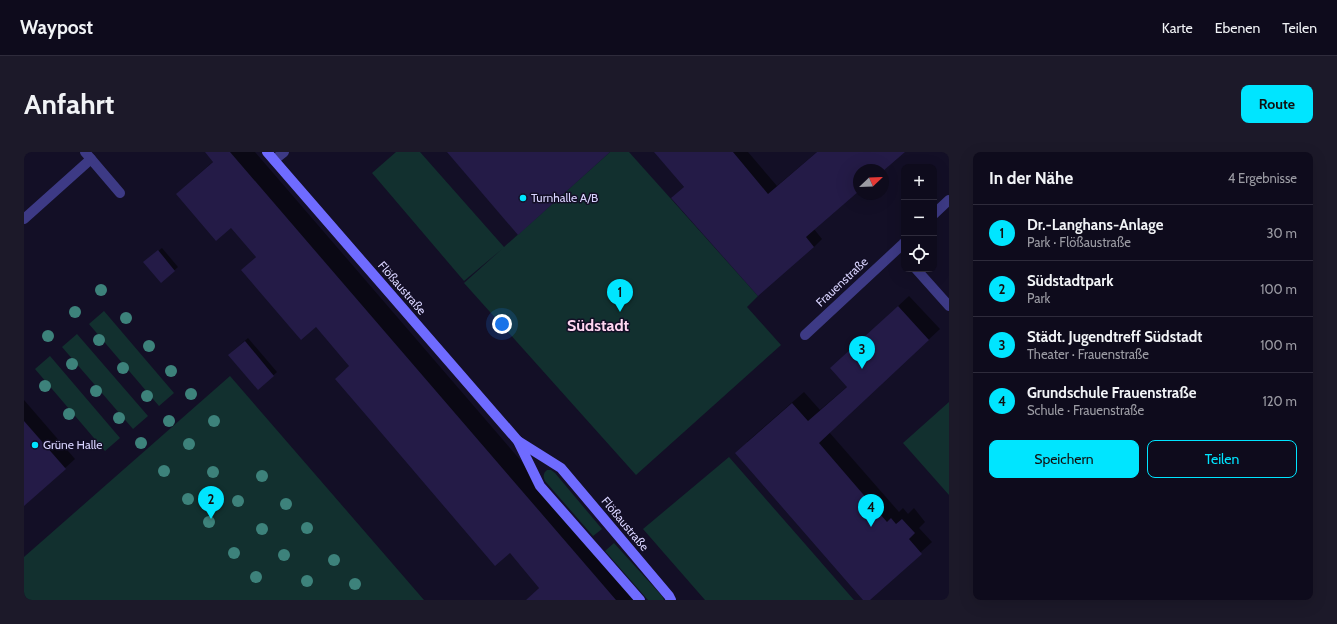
<!DOCTYPE html>
<html lang="de">
<meta charset="utf-8">
<style>
:root{--surface:#0e0b1c;--page:#1c1929;--text:#f1f3f6;--muted:#9b9ba3;--line:#2e2b3b;--accent:#00e5ff}
body{margin:0;font-family:Cabin,sans-serif;background:var(--page);color:var(--text)}
.controls{position:absolute;right:12px;top:12px;display:grid;overflow:hidden;border-radius:8px;box-shadow:0 4px 16px #0002}
.controls button{width:36px;height:36px;display:grid;place-items:center;padding:0;border:0;border-bottom:1px solid var(--line);background:var(--surface);color:var(--text);font:20px sans-serif}
.compass{position:absolute;left:829px;top:12px;width:36px;height:36px;border-radius:50%;background:var(--surface);box-shadow:0 4px 16px #0002;rotate:67deg}
.you{position:absolute;left:478px;top:172px;width:14px;height:14px;margin:-10px;border:3px solid #fff;border-radius:50%;background:#1a73e8;box-shadow:0 0 0 6px #1a73e833}
.badge{display:grid;place-items:center;width:26px;height:26px;border-radius:50%;background:var(--accent);color:#111;font-size:13px;font-weight:700}
.pin{position:absolute;translate:-50% -33px;filter:drop-shadow(0 1px 2px #0008)}
.pin::after{content:'';position:absolute;top:21px;width:14px;height:12px;background:inherit;clip-path:polygon(0 0,100% 0,50% 100%)}
.list{margin:0;padding:0;list-style:none}
h2{display:flex;justify-content:space-between;align-items:center;height:52px;margin:0;padding:0 16px;font-size:17px}
h2 small{font-size:13px;font-weight:400;color:var(--muted)}
.list li{display:grid;grid-template-columns:26px 1fr auto;gap:12px;align-items:center;box-sizing:border-box;height:56px;padding:0 16px;border-top:1px solid var(--line)}
.list b{display:block;font-size:15px;white-space:nowrap}
.list p{margin:0;font-size:13px;white-space:nowrap;color:var(--muted)}
.list em{font-size:13px;font-style:normal;color:var(--muted)}
.actions{display:flex;gap:8px;padding:12px 16px}
.actions a{flex:1;padding:9px 0;border:1px solid var(--accent);border-radius:8px;text-align:center;font-size:14px;color:var(--accent)}
.actions .main{background:var(--accent);color:#111}
.icon{flex:none;width:22px;height:22px;fill:none;stroke:currentColor;stroke-width:2;stroke-linecap:round;stroke-linejoin:round}
.map{position:relative;flex:none;width:925px;height:448px;overflow:hidden;border-radius:8px}
header{display:flex;align-items:center;gap:24px;box-sizing:border-box;height:56px;padding:0 20px;background:var(--surface);border-bottom:1px solid var(--line)}
header strong{font-size:19px}
nav{display:flex;gap:22px;margin-inline-start:auto;font-size:14px}
.intro{display:flex;align-items:center;justify-content:space-between;box-sizing:border-box;height:96px;padding:0 24px}
h1{margin:0;font-size:28px}
.button{padding:10px 18px;border-radius:8px;background:var(--accent);color:#111;font-size:14px;font-weight:700}
main{display:flex;gap:24px;padding:0 24px}
aside{flex:1;background:var(--surface);border-radius:8px;box-shadow:0 4px 16px #0002}
.map>svg:first-child{display:block}
</style>
<header>
<strong>Waypost</strong>
<nav><a>Karte</a><a>Ebenen</a><a>Teilen</a></nav>
</header>
<div class="intro"><h1>Anfahrt</h1><a class="button">Route</a></div>
<main>
<div class="map">
<svg width="925" height="448" viewBox="0 0 925 448">
<rect width="100%" height="100%" fill="#130f26"/>
<g fill="#12302f">
<polygon points="372,0 396,0 480,95 586,0 605,0 734,144 723,155 757,193 612,323 440,131 478,97 440,129 348,21"/>
<polygon points="80,159 150,241 135,254 65,172"/>
<polygon points="53,182 124,264 109,277 38,195"/>
<polygon points="26,204 96,286 81,299 11,217"/>
<polygon points="206,224 400,448 0,448 0,405"/>
<polygon points="925,250 925,343 879,291"/>
<polygon points="705,305 830,448 681,448 619,377"/>
<path d="M 523,318 L 527,318 L 531,321 L 578,377 L 569,384 L 521,329 C 519,325 519,321 523,318 Z"/>
<polygon points="590,391 638,444 640,448 624,448 581,399"/>
</g>
<g fill="#0007">
<polygon points="200,0 231,0 617,448 503,448 516,435 292,174 218,118 233,104 207,74 153,42 167,29"/>
<polygon points="631,0 724,0 753,34 793,0 879,0 835,18 835,38 790,77 798,87 790,95 660,35"/>
<polygon points="138,96 154,115 137,130 124,107"/>
<polygon points="885,144 916,177 805,280 875,360 879,356 884,362 890,356 901,370 895,376 908,390 844,448 841,448 723,290 780,240 796,258 824,234 818,206"/>
<polygon points="224,186 253,220 234,237 209,199"/>
<polygon points="0,248 51,307 0,353"/>
</g>
<g fill="#241b47">
<polygon points="181,0 206,0 592,448 502,448 515,436 486,401 471,414 348,270 311,227 325,214 292,175 277,188 217,118 232,105 207,76 192,89 152,42 189,10"/>
<polygon points="423,0 586,0 494,83"/>
<polygon points="630,0 709,0 744,42 793,0 881,0 859,19 835,18 835,39 782,85 790,95 734,144 647,46 660,35"/>
<polygon points="134,98 151,119 137,131 119,110"/>
<polygon points="874,154 905,188 795,291 863,370 867,366 872,372 878,367 891,381 885,387 898,402 846,448 839,448 711,301 768,251 784,269 823,235 806,216"/>
<polygon points="221,189 250,224 234,238 204,203"/>
<polygon points="0,269 42,317 0,354"/>
</g>
<g fill="none" stroke-linecap="round" stroke-linejoin="round">
<g stroke="#3d3a85" stroke-width="10">
<polyline points="67,7 96,41"/>
<polyline points="250,8 260,0"/>
<polyline points="910,62 925,48"/>
<polyline points="0,67 67,7 61,0"/>
<polyline points="892,117 925,154"/>
<polyline points="781,183 880,91"/>
</g>
<g stroke="#6f6bff" stroke-width="10">
<polyline points="243,0 494,289 516,334 616,448"/>
<polyline points="494,289 537,316 645,444 647,448"/>
</g>
</g>
<g fill="#3d827b">
<circle cx="77" cy="138" r="6"/>
<circle cx="51" cy="160" r="6"/>
<circle cx="102" cy="166" r="6"/>
<circle cx="24" cy="184" r="6"/>
<circle cx="75" cy="188" r="6"/>
<circle cx="125" cy="194" r="6"/>
<circle cx="48" cy="212" r="6"/>
<circle cx="99" cy="216" r="6"/>
<circle cx="147" cy="219" r="6"/>
<circle cx="21" cy="234" r="6"/>
<circle cx="72" cy="239" r="6"/>
<circle cx="167" cy="242" r="6"/>
<circle cx="123" cy="244" r="6"/>
<circle cx="45" cy="262" r="6"/>
<circle cx="95" cy="266" r="6"/>
<circle cx="145" cy="269" r="6"/>
<circle cx="190" cy="269" r="6"/>
<circle cx="117" cy="291" r="6"/>
<circle cx="165" cy="292" r="6"/>
<circle cx="140" cy="319" r="6"/>
<circle cx="189" cy="320" r="6"/>
<circle cx="238" cy="324" r="6"/>
<circle cx="164" cy="347" r="6"/>
<circle cx="214" cy="349" r="6"/>
<circle cx="262" cy="352" r="6"/>
<circle cx="185" cy="370" r="6"/>
<circle cx="283" cy="376" r="6"/>
<circle cx="238" cy="377" r="6"/>
<circle cx="210" cy="401" r="6"/>
<circle cx="260" cy="403" r="6"/>
<circle cx="310" cy="408" r="6"/>
<circle cx="232" cy="425" r="6"/>
<circle cx="283" cy="429" r="6"/>
<circle cx="331" cy="432" r="6"/>
</g>
<g fill="#00e5ff" stroke="#130f26" stroke-width="1.5">
<circle cx="499" cy="46" r="4"/>
<circle cx="11" cy="293" r="4"/>
</g>
<g text-anchor="middle" stroke-width="3" stroke-linejoin="round" paint-order="stroke">
<g font-size="12" fill="#d9d4ff" stroke="#130f26" text-anchor="start">
<text x="507" y="50">Turnhalle A/B</text>
<text x="19" y="297">Grüne Halle</text>
</g>
<g font-size="12" fill="#d9d4ff" stroke="#130f26">
<text transform="translate(818 130) rotate(-43)" y="4">Frauenstraße</text>
<text transform="translate(378 136) rotate(49)" y="4">Flößaustraße</text>
<text transform="translate(601 372) rotate(50)" y="4">Flößaustraße</text>
</g>
<g font-size="16" font-weight="bold" fill="#ffd6f0" stroke="#130f26">
<text x="574" y="179">Südstadt</text>
</g>
</g>
</svg>
<div class="controls">
<button>+</button>
<button>−</button>
<button><svg class="icon" aria-label="locate" viewBox="0 0 24 24"><circle cx="12" cy="12" r="6"/><path d="M12 2v4M12 18v4M2 12h4M18 12h4"/></svg></button>
</div>
<svg class="compass" viewBox="-18 -18 36 36"><path d="M0-13l5 13h-10z" fill="#e53935"/><path d="M0 13l5-13h-10z" fill="#9b9ba3"/></svg>
<div class="you"></div>
<div class="pin badge" style="left:596px;top:160px">1</div>
<div class="pin badge" style="left:187px;top:367px">2</div>
<div class="pin badge" style="left:838px;top:217px">3</div>
<div class="pin badge" style="left:847px;top:375px">4</div>
</div>
<aside>
<h2>In der Nähe<small>4 Ergebnisse</small></h2>
<ul class="list">
<li><span class="badge">1</span><div><b>Dr.-Langhans-Anlage</b><p>Park · Flößaustraße</p></div><em>30 m</em></li>
<li><span class="badge">2</span><div><b>Südstadtpark</b><p>Park</p></div><em>100 m</em></li>
<li><span class="badge">3</span><div><b>Städt. Jugendtreff Südstadt</b><p>Theater · Frauenstraße</p></div><em>100 m</em></li>
<li><span class="badge">4</span><div><b>Grundschule Frauenstraße</b><p>Schule · Frauenstraße</p></div><em>120 m</em></li>
</ul>
<div class="actions"><a class="main">Speichern</a><a>Teilen</a></div>
</aside>
</main>
